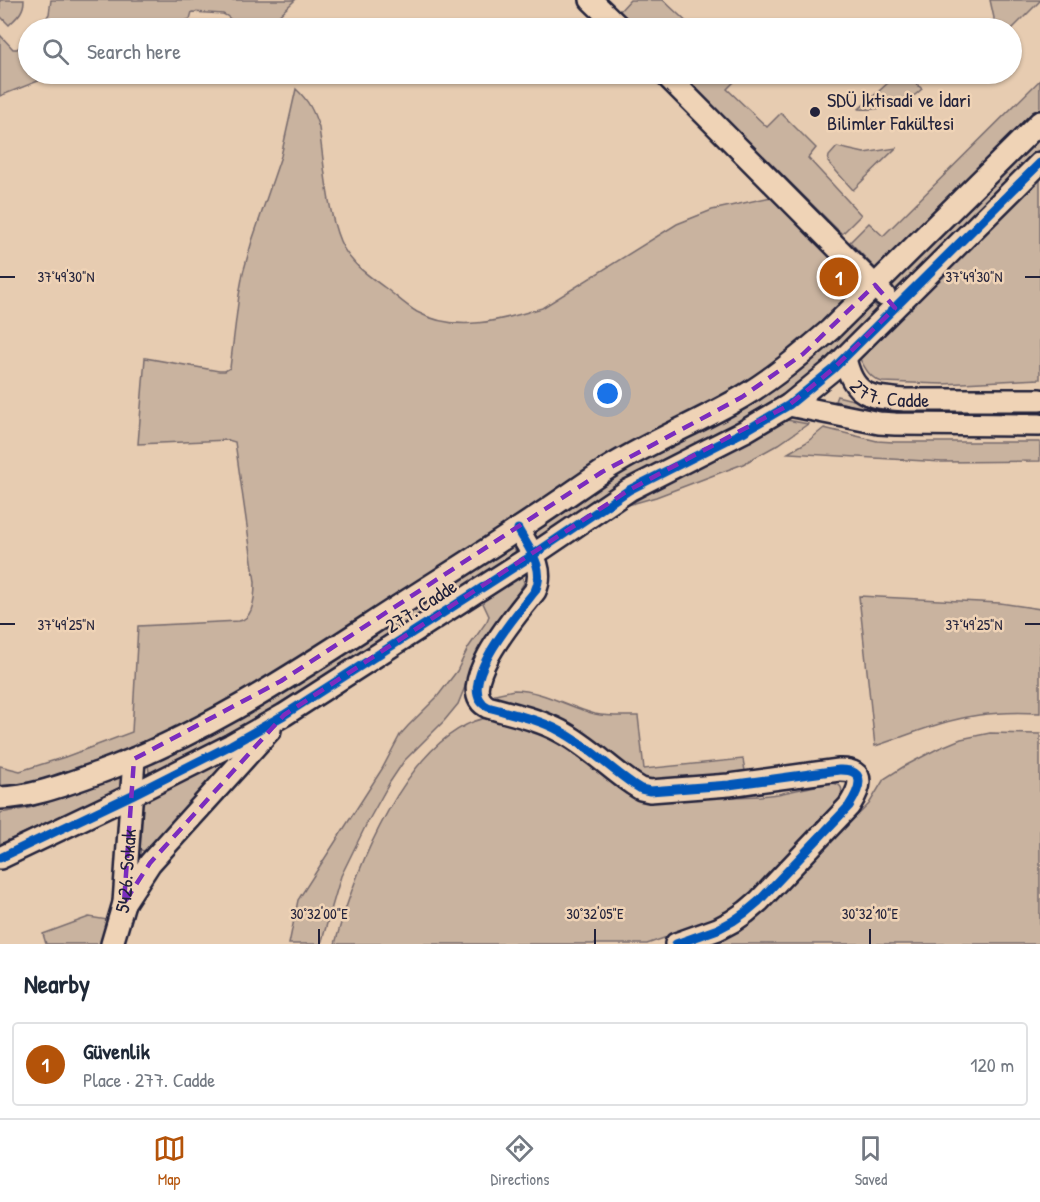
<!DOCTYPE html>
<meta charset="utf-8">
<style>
:root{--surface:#fff;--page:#f2f2f3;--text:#1f2937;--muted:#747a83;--line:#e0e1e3;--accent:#b45309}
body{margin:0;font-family:"Patrick Hand",sans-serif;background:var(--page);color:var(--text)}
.you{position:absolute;left:608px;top:394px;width:21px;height:21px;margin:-15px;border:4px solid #fff;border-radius:50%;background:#1a73e8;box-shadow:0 0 0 9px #1a73e833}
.badge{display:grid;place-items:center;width:39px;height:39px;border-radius:50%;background:var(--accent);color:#fff;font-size:20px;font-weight:700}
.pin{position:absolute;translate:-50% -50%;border:3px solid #fff;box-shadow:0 2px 6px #0006}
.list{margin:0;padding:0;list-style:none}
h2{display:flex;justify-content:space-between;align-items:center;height:78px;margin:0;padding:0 24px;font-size:26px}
h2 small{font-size:20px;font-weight:400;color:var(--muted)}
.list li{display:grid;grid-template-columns:39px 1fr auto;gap:18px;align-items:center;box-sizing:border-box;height:84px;margin:0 12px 12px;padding:0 12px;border:2px solid var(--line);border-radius:6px}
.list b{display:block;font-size:22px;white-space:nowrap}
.list p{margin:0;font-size:20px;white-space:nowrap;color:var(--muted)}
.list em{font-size:20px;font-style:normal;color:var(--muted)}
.icon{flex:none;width:33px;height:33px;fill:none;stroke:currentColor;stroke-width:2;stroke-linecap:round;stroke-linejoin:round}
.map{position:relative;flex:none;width:1040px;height:944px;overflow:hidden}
.search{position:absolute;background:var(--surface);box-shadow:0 2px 4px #0004;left:18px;right:18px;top:18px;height:66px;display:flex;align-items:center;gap:15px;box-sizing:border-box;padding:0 21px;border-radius:33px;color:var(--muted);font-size:22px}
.sheet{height:174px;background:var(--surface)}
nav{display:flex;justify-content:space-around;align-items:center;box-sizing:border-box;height:84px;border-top:2px solid var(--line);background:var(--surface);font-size:16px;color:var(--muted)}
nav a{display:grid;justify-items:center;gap:3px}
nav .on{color:var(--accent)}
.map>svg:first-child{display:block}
</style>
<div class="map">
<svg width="1040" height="944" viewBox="0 0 1040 944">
<rect width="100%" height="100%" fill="#e7ccb1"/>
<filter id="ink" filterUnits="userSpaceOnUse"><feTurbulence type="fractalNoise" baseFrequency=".0167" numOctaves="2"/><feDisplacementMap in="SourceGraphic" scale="12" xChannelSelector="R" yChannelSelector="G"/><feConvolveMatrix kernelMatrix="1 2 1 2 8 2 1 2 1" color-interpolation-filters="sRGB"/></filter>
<g filter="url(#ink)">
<g fill="#c9b39f" stroke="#766a6d" stroke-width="1.5">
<path d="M 0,0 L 24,0 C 24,12 17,17 9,25 L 0,16 Z"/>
<polygon points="51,0 295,0 266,28 240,28 227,16 223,14 192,12 190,19 167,28 40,28 49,14"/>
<polygon points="630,0 663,0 693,28 636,28 619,12"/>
<polygon points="990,0 1040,0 1040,1 1012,29 993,28 994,18"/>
<polygon points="0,35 13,49 17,49 28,39 28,74 56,74 0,96"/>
<polygon points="681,74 739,74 741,75 727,89 767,127 781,113 816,148 808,158 861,215 842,234"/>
<path d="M 898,74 L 912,74 L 910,77 L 922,89 C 907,104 880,111 859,109 Z"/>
<polygon points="1040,80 1040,109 877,270 850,242 869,223 883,236"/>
<path d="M 296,89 C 309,101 314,112 319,128 C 324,163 327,209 340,241 C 349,262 366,274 384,287 C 395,295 405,305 417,312 C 457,334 502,320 542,308 L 677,224 L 712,210 L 771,197 L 841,268 L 831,278 L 837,285 L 848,276 L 860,288 L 823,325 L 768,371 L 270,679 L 166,736 L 60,777 L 31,783 L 0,786 L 0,766 L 20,771 L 65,757 L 132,732 L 138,626 L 239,621 C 254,619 255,595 255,582 L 235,442 L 228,440 L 138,444 L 145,358 L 219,371 L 225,371 L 230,368 L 239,295 L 243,273 L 252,241 L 281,156 Z"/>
<polygon points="1040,135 1040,150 893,296 887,286"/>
<polygon points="837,147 864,153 896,148 853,190 828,162 829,156"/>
<path d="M 1040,179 L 1040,379 L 943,384 L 882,382 C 870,378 866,370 860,359 Z"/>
<polygon points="870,302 873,303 878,309 876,312 828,361 780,398 726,429 630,477 608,490 539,539 536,540 531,533"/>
<polygon points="837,396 889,409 905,411 1040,410 1040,416 889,415 835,401"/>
<polygon points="787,420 808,424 779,444 743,464 656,497 628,505 657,489"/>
<polygon points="824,428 877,441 893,442 1040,442 1040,461 942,462 788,453 807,442"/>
<polygon points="510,547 514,547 516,552 515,555 290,697 248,722 156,772 149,772 148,765 151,762"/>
<polygon points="522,575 524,583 521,588 484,646 471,672 458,704 444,721 404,761 390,782 366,825 341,876 321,944 289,944 298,900 382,769 400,735 408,726 437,697 457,671 468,648 487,621 489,616 482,601"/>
<path d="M 859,596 L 1000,603 L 1040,609 L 1040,713 C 1020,712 999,712 979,715 C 943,720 909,735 875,746 Z"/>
<path d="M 514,690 C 542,690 568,707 595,714 C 609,717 623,716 638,716 L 644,769 L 743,759 L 745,771 L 657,783 L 647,782 L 500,700 L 495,694 Z"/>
<path d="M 485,718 L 515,723 L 555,739 L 656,800 L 760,796 L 778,794 L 829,783 C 850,783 840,798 834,809 L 740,905 L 731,912 L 704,924 L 647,944 L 335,944 C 354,874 406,737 485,718 Z"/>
<polygon points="990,733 1040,734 1040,944 700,944 860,813 869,804 884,779 903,767 937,749 961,739"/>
<polygon points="225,760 231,760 146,850 143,851 140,849 143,800"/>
<polygon points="120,776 122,776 124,784 121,789 0,844 0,813 29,808"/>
<polygon points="89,917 108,920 101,944 46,944 43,934"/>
</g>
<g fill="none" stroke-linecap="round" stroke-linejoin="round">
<g stroke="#22223b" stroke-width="26">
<g id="minor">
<polyline points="591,0 620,28"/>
<polyline points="665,74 884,295"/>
<path id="s1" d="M 845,358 C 853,396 869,397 904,400 L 1040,400"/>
<polyline points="789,405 879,423 895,424 1040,425"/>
<path d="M 518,529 C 529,549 546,568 535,591 C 520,610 451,689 488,707 C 512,714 538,719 560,731 C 587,745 608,767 633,784 L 641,789 L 650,791 L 729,785 L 839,770 C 869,769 859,790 849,806 L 759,901 L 746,912 L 733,921 L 718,929 L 676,944"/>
<path d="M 0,798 C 34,797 66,784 98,773 C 195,738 282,682 368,626 C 418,593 469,562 518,529 C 546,511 574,491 602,472 C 646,443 696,424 742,397 C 774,378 802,354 830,330 L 1040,122"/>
<polyline points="0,858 132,795 231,745 284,715 533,555 629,490 745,431 789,405 833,369 1040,163"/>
<polyline points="124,903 150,863 270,730"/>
<path id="s2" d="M 112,944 L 124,903 L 134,759"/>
</g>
</g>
<use href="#minor" stroke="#efd3b6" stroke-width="21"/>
<g stroke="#efd3b6" stroke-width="13">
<g id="cycleway">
<path d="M 518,529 C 529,549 546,568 535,591 C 520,610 451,689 488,707 C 512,714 538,719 560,731 C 587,745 608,767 633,784 L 641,789 L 650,791 L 729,785 L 839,770 C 869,769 859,790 849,806 L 759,901 L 746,912 L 733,921 L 718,929 L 676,944"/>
<polyline points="0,858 132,795 231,745 284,715 533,555 629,490 745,431 789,405 833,369 1040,163"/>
</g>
</g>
<use href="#cycleway" stroke="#0057b8" stroke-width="9"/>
</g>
</g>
<path fill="none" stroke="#7b2cbf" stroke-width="4.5" stroke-dasharray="12 8" stroke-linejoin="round" d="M 875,285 L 895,308 L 833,369 L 789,405 L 629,490 L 284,715 L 150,863 L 124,903 L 134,759 L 281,681 L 602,472 L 742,397 L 803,354 Z"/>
<path fill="none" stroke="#22223b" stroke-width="2" d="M 0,277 L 15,277M 1025,277 L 1040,277M 0,624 L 15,624M 1025,624 L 1040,624M 319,929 L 319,944M 595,929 L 595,944M 870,929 L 870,944"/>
<circle fill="#22223b" stroke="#efd3b6" stroke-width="2" cx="815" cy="112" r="6"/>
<g text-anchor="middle" stroke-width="5" stroke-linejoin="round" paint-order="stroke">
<g font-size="20" fill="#22223b" stroke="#efd3b6" text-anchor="start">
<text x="827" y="107">SDÜ İktisadi ve İdari<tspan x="827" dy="23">Bilimler Fakültesi</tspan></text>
</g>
<g font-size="20" fill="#22223b" stroke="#efd3b6">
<text dy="7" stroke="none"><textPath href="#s1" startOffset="66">277. Cadde</textPath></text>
<text transform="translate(421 606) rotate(-33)" y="7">277. Cadde</text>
<text dy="7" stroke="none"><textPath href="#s2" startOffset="75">5426. Sokak</textPath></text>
</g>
</g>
<g font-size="15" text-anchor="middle" fill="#22223b" stroke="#efd3b6" stroke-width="5" stroke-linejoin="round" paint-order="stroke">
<text x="66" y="282">37°49'30"N</text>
<text x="974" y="282">37°49'30"N</text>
<text x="66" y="630">37°49'25"N</text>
<text x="974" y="630">37°49'25"N</text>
<text x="319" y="919">30°32'00"E</text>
<text x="595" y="919">30°32'05"E</text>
<text x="870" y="919">30°32'10"E</text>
</g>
</svg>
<div class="you"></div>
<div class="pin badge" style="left:839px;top:277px">1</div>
<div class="search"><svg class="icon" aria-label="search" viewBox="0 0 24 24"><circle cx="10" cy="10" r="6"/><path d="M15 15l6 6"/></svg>Search here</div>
</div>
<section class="sheet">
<h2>Nearby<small></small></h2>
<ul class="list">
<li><span class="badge">1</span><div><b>Güvenlik</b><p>Place · 277. Cadde</p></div><em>120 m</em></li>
</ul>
</section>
<nav>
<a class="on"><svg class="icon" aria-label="map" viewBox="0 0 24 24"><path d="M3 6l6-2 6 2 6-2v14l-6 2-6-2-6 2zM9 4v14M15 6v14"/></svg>Map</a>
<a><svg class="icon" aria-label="directions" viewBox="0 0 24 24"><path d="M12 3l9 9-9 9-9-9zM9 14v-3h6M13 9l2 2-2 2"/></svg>Directions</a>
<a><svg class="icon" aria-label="saved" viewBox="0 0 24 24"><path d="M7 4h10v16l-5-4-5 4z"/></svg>Saved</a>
</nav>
